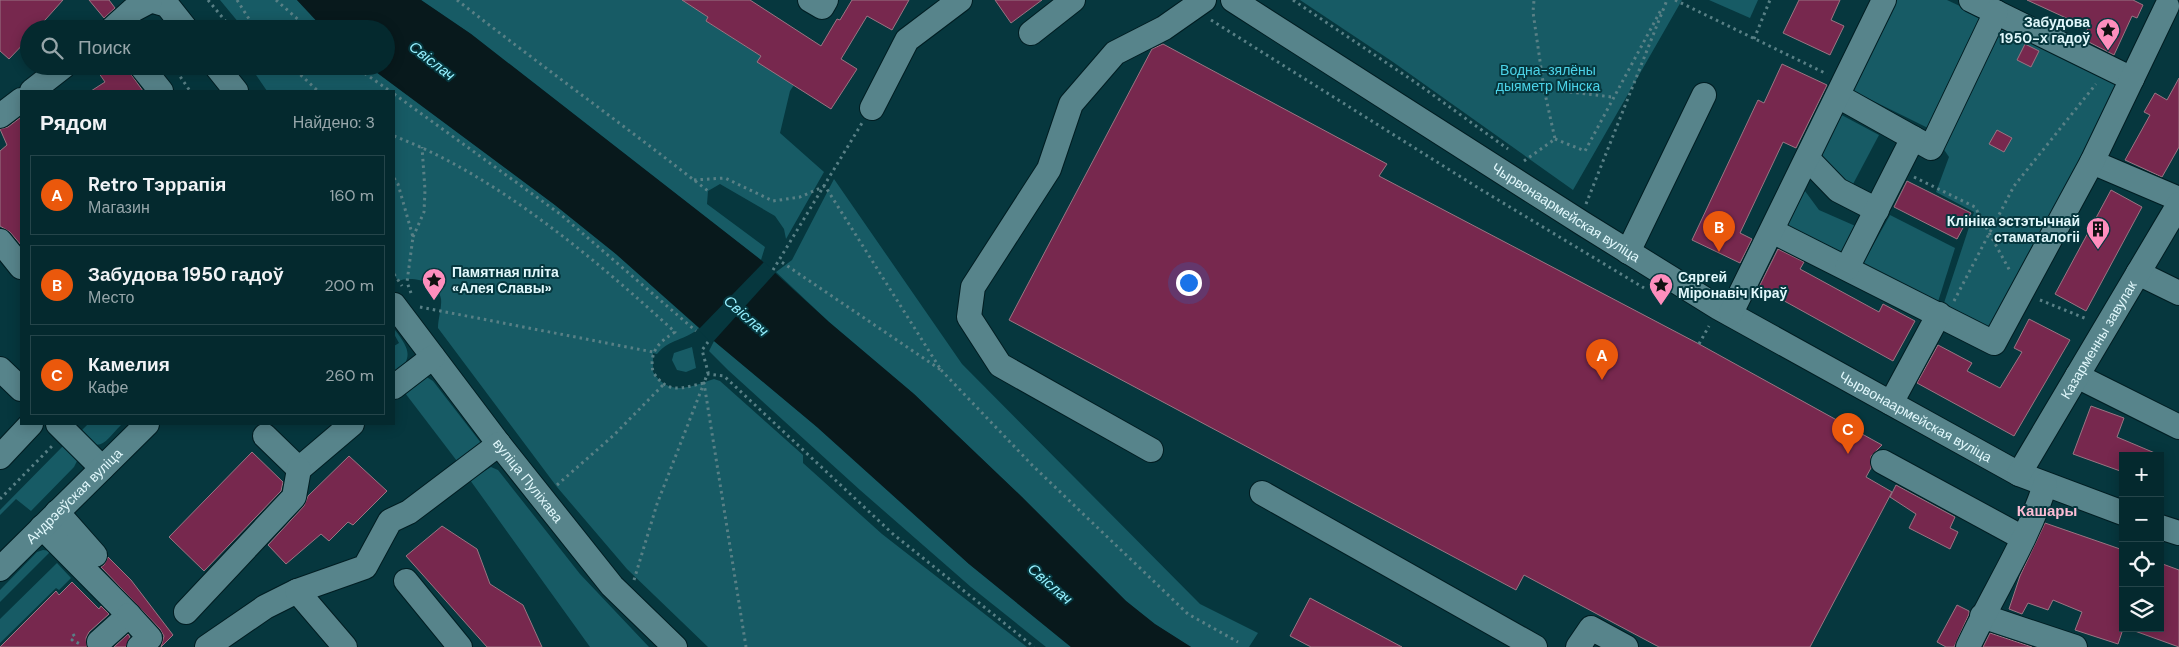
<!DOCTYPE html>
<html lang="ru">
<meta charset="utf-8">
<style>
:root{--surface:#04292e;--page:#0d3136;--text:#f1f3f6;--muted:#97a6aa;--line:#25454a;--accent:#ea580c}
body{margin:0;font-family:"DM Sans",sans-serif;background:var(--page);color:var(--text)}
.controls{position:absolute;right:15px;bottom:15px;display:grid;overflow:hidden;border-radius:0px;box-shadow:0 2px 12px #0003}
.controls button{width:45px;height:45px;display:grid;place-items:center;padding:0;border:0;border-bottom:1px solid var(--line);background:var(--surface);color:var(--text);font:25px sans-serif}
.you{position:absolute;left:1188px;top:282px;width:18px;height:18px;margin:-12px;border:4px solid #fff;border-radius:50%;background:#1a73e8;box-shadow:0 0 0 8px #1a73e833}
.badge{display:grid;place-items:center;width:32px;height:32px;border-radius:50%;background:var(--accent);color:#fff;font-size:16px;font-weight:700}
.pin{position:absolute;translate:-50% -41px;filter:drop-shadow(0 1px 2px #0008)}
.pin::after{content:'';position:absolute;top:26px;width:18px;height:15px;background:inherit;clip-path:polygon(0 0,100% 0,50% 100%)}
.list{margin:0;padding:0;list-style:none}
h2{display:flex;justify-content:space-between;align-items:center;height:65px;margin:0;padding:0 20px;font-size:21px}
h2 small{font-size:16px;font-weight:400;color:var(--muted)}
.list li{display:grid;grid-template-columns:32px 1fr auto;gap:15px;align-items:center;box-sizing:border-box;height:80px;margin:0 10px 10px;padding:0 10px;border:1px solid var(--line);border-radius:0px}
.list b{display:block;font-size:19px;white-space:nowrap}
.list p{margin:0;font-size:16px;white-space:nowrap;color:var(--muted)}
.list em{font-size:16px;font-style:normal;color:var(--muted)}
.icon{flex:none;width:28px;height:28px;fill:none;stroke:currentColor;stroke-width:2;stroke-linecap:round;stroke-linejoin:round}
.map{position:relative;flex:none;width:2179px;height:647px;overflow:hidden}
.search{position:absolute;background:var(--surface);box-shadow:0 2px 12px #0003;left:20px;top:20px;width:375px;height:55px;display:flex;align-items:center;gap:12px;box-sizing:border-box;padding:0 18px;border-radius:28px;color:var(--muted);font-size:19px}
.panel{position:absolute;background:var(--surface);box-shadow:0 2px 12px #0003;left:20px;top:90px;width:375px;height:335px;border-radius:0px}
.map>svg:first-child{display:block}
</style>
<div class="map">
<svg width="2179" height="647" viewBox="0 0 2179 647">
<rect width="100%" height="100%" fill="#06373e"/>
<g fill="#175b65">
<polygon points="220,0 297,0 324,29 244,29"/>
<polygon points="421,0 682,0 709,17 706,21 761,56 794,85 790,91 780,133 824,172 786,239 784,229 775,216 720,184 708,191 707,204 765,247 761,260 471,34"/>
<polygon points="1300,0 1682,0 1573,190 1393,62"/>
<polygon points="1709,0 1758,0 1750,18"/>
<polygon points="1894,0 1947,0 2122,82 1994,334 1943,306 1974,212 1936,192 1949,157 1930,129 1853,91"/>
<path d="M 250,66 L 368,66 L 555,205 L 616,254 L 699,328 C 685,341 670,338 657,354 L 653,353 L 653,372 C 669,397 690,387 714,379 L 720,381 L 803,455 L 803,463 L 882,534 L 1027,647 L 708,647 L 627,569 L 557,487 L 438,328 C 438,319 442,307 441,299 C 439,282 412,275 398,281 L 394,274 L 394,91 L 267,91 Z"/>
<polygon points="1836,112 1879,135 1852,186 1843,182 1817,153"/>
<polygon points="834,179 962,364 1200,604 1258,633 1249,647 1191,647 1154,624 1126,601 1022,497 914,394 829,322 776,272 792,260"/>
<polygon points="1802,187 1819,210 1860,228 1846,259 1781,228"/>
<polygon points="1890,215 1955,248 1937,305 1861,267"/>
<path d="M 395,330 C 411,351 413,358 394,377 L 394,346 L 399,343 L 394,334 Z"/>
<polygon points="714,341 817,427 969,564 1071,647 1046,647 971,587 860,490 728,370 709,351"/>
<polygon points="692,347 696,368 686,372 677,370 672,360 674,353"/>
<polygon points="425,376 433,381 481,443 460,465 402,389"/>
<path d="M 88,424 L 122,424 C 103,443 102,454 78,434 Z"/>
<polygon points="66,443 78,459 74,467 31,511 16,499 0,515 0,510"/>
<polygon points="491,467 498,470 580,574 649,647 590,647 470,480"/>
<polygon points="43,550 51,551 0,602 0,590 37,552"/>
<polygon points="57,563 71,578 59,590 56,588 0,643 0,619"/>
</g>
<polygon fill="#08191c" points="297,0 421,0 471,34 761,260 829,322 914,394 1022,497 1126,601 1155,624 1191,647 1071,647 969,564 817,427 714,341 616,254 555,205 368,66 386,66 386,29 324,29"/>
<polygon fill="#06373e" points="764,262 776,272 712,343 698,330"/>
<g fill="#77284e" stroke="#9a7583">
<polygon points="0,0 63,0 37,29 29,29 29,38 9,59 0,51"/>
<polygon points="89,0 109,0 115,8 104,18"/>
<polygon points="682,0 750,0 821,46 837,19 840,20 852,0 909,0 892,30 867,16 841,59 857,69 831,109 757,62 761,56 706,21 708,17"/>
<polygon points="995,0 1042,0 1011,23"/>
<polygon points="1799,0 1840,0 1831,20 1844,26 1830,55 1783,33"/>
<polygon points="2027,0 2133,0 2143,5 2137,18 2132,16 2114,55 2083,39 2088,28"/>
<polygon points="1163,44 1387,164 1379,176 1699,344 1882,445 1871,456 1871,468 1866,477 1892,492 1810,647 1659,647 1524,575 1516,590 1009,320 1152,49"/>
<polygon points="2025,44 2039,51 2031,67 2017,60"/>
<polygon points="1782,64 1827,85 1796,148 1783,142 1740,233 1752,239 1740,263 1692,240 1758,100 1764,103"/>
<polygon points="94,66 125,66 143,91 91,91 105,82"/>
<polygon points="2179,78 2179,147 2162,177 2125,160 2150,115 2144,112 2155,93 2167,100"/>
<polygon points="21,117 21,245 10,232 0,226 0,151 7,145 0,129 8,127"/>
<polygon points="1997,130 2012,138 2004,152 1989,144"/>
<polygon points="1907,181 1971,213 1957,239 1894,207"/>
<polygon points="2111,190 2142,207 2086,311 2055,294"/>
<polygon points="1778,249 1804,262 1800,269 1879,312 1883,304 1915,321 1893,361 1759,287"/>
<polygon points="2029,319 2070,340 2014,436 1917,383 1938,345 1972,363 1967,371 2000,388 2022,352 2014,348"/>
<polygon points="2091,406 2124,418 2117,437 2162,456 2123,456 2123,472 2073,454"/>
<polygon points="252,452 283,482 281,491 204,571 169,537"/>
<polygon points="349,456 387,491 353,525 348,522 329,541 321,534 286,564 268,545 304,506 308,496"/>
<polygon points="1896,485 1955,517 1950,528 1958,532 1950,549 1909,528 1916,514 1890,497"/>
<polygon points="2045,523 2123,550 2123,629 2118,644 2075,630 2082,612 2053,600 2048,610 2028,603 2022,614 2009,609 2020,576"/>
<polygon points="442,526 477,549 490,584 523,605 542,647 487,647 406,556"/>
<polygon points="108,557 131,580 173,635 161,647 164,636 160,629 101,567 104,565"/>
<polygon points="2160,563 2179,570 2179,647 2132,630 2160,628"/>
<polygon points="72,582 99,609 101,606 109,614 89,632 86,638 87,647 0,647 56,591 59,595"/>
<polygon points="1310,598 1402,647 1311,647 1290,636"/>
<polygon points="1957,605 1969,611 1969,614 1954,647 1946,647 1937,642"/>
<polygon points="1990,633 2032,647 1983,647"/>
<polygon points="128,634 130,637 126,647 114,647"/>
</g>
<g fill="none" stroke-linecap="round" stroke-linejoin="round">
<g stroke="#001d22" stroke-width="26">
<g id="minor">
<polyline points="150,0 167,5 186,29"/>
<polyline points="810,0 822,7 826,0"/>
<path id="s1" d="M 1233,0 L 1582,223 L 1719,308 L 2019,474 L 2123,513"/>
<polyline points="1971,0 2132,79"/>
<polyline points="112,29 133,10 150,1"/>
<polyline points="1031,33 1073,0"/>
<polyline points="141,66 161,91"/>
<polyline points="216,66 236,91"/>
<polyline points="32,91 64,66"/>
<polyline points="1838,96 1931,148 1996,12"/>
<polyline points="872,108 907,40 960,0"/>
<polyline points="0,116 21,100"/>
<polyline points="1808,159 1838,190 1877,210"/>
<polyline points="2092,162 2179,199"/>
<polyline points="1772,231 1994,343 2092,162 2167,6"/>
<polyline points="0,241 21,267"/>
<polyline points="1628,252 1704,95"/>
<polyline points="1847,268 1913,138"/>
<polyline points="2138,273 2179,293"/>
<path id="s2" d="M 394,305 L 499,444 L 612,586 L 675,647"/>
<polyline points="1731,313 1884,0"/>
<polyline points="0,369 21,389"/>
<polyline points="2077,376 2179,427"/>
<polyline points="394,387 433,357"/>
<polyline points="1891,403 1939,314"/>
<polyline points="58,424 102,468"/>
<polyline points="265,436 299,469 352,424"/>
<polyline points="1151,450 1000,365 969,317 973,287 1049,169 1071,104 1115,53 1164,28 1204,0"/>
<polyline points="0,457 31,424"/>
<polyline points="1883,462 2023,538"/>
<path id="s3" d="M 2019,474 L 2179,204"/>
<polyline points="1262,493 1535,647"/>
<polyline points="57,512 95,555"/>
<polyline points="42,527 129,615 99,642"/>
<polyline points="2160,527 2179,533"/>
<path id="s4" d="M 0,569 L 147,424"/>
<polyline points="406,581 460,647"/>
<polyline points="186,612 294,497 299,469"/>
<polyline points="129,615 150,638 139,647"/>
<polyline points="1982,616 2075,647"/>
<polyline points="207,647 265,607 297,591"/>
<polyline points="345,647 297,591 365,567 390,521 409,512 499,444"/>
<polyline points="1578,647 1591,628 1626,647"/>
<path d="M 1968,647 C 1993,593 2027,542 2045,485"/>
</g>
</g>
<g stroke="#598086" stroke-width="3" stroke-dasharray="2.5 4" stroke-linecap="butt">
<polyline points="208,0 232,29"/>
<polyline points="237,0 251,22 250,29"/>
<polyline points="276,0 309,29"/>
<path d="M 457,0 C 540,65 625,126 708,191"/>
<polyline points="1293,0 1415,82 1508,149"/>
<polyline points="1675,0 1827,74"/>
<polyline points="1211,20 1480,189 1644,288"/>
<polyline points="251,22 257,29"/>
<polyline points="1754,39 1770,0"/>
<polyline points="173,66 190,91"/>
<polyline points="291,66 318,91"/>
<polyline points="354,66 390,91"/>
<polyline points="1544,89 1612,97"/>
<polyline points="394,94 560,214 696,331"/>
<path d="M 394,136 C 496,175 594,258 675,332 C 659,342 649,351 653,372 C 668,395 681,388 704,383 L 708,372 L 702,350 L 708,342"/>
<polyline points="1555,139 1585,151 1662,8"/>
<polyline points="1524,161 1555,139 1544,89 1533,12 1534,0"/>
<polyline points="1914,177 1975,207 2010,271"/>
<polyline points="394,178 398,184 413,237 407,282 411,293"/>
<polyline points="694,180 725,178 773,201 800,197 825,186 941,370 780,261"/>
<polyline points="1586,204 1667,0"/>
<polyline points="413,237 424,212 425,190 422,147"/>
<polyline points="773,270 862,123"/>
<polyline points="394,274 402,286"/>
<polyline points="2040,300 2087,319"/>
<polyline points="1954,301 2014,186 2096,84"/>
<polyline points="420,307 653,352"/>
<polyline points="1699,344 1709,326"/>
<polyline points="941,370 1033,466 1188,614 1238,642"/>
<polyline points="707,374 724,376 893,534 1034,647"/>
<polyline points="557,485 614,435 664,384"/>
<polyline points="0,499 53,445"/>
<polyline points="634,580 657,504 704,383 746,647"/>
<polyline points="73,634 75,637 72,640 80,644"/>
</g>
<use href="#minor" stroke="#57848b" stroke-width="24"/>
</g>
<defs>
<g id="sight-pin" transform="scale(1.25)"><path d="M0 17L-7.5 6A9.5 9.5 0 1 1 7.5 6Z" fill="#fe8ebd" stroke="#06373e"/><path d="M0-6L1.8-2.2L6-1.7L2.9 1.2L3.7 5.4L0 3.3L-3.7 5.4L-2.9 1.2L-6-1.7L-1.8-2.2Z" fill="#111"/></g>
<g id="building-pin" transform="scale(1.25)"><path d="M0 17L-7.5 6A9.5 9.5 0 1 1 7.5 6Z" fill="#fe8ebd" stroke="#06373e"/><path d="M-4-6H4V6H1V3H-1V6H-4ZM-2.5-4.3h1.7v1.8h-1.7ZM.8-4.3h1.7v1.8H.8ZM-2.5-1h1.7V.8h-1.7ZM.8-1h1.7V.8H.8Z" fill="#111"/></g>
</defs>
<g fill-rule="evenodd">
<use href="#sight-pin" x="2108" y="30"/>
<use href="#building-pin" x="2098" y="229"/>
<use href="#sight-pin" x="434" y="280"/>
<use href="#sight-pin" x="1661" y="285"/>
</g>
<g text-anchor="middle" stroke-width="4" stroke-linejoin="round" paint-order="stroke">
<g font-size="14" font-weight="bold" fill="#e1f8fc" stroke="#06373e" text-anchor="end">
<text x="2090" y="27">Забудова<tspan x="2090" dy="16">1950-х гадоў</tspan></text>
<text x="2080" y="226">Клініка эстэтычнай<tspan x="2080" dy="16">стаматалогіі</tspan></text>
<text x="452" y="277" text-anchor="start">Памятная пліта<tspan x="452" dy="16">«Алея Славы»</tspan></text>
<text x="1678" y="282" text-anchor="start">Сяргей<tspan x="1678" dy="16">Міронавіч Кіраў</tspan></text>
</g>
<g font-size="14" fill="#4cd3e8" stroke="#06373e">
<text x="1548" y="75">Водна-зялёны<tspan x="1548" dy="16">дыяметр Мінска</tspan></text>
</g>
<g font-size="14" fill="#e1f8fc" stroke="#06373e">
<text dy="5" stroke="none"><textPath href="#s1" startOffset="395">Чырвонаармейская вуліца</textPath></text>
<text dy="5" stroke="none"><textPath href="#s3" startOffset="156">Казарменны завулак</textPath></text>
<text dy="5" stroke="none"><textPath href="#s1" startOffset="800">Чырвонаармейская вуліца</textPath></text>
<text dy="5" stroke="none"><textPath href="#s2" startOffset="221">вуліца Пуліхава</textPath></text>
<text dy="5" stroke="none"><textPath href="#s4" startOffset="104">Андрэеўская вуліца</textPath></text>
</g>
<g font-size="15" font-style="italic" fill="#95effe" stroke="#06373e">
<text transform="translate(432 61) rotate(38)" y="5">Свіслач</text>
<text transform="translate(746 316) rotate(41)" y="5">Свіслач</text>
<text transform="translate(1050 584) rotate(41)" y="5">Свіслач</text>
</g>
<g font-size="15" font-weight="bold" fill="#fcbcd4" stroke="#06373e">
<text x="2047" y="516">Кашары</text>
</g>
</g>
</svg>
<div class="controls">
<button>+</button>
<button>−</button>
<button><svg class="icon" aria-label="locate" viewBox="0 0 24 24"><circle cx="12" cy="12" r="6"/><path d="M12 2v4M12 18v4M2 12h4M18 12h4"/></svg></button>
<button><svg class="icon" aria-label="layers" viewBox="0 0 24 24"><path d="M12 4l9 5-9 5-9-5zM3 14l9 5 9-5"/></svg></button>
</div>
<div class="you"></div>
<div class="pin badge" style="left:1602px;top:380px">A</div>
<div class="pin badge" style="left:1719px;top:252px">B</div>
<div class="pin badge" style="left:1848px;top:454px">C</div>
<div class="search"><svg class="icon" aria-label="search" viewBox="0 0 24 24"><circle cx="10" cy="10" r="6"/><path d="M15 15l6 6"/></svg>Поиск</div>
<section class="panel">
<h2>Рядом<small>Найдено: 3</small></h2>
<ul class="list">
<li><span class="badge">A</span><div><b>Retro Тэррапія</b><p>Магазин</p></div><em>160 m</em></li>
<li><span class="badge">B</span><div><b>Забудова 1950 гадоў</b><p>Место</p></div><em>200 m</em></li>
<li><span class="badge">C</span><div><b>Камелия</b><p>Кафе</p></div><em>260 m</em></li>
</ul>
</section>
</div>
